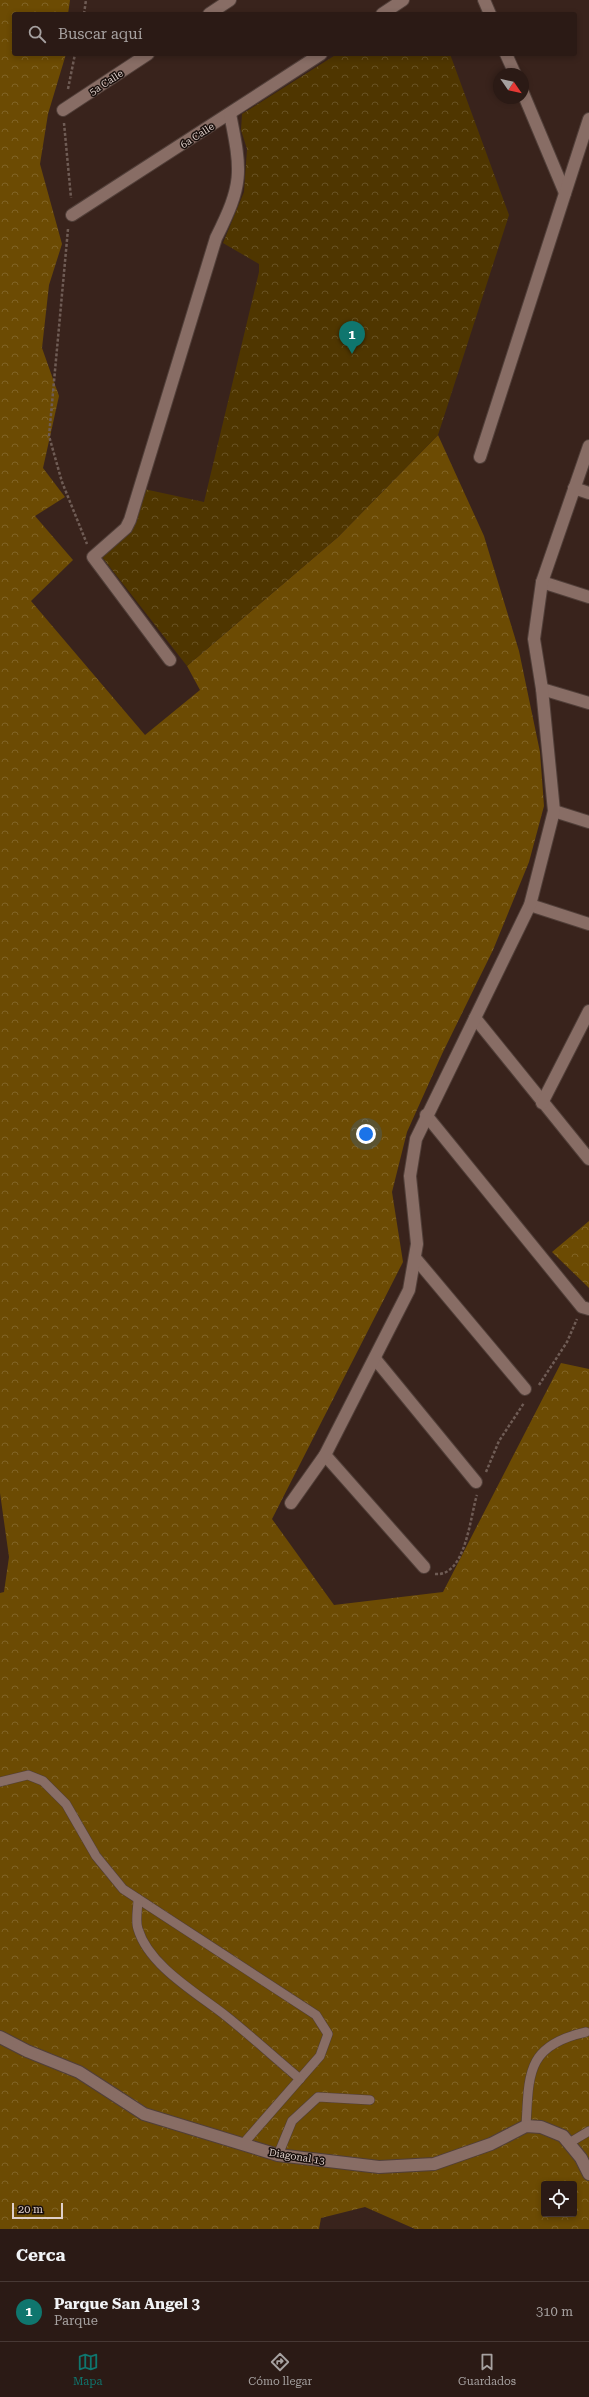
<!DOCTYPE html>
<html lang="es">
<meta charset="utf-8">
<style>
:root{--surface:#2b1a15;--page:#33231e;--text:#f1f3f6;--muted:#a6a1a0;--line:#473834;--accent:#0f766e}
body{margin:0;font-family:"Roboto Serif",serif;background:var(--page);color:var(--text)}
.controls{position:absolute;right:12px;bottom:12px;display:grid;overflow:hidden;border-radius:4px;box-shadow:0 2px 6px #0003}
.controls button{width:36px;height:36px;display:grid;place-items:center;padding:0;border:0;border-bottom:1px solid var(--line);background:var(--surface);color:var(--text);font:20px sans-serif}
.compass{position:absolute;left:493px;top:68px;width:36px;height:36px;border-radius:50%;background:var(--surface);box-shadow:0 2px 6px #0003;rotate:124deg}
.scale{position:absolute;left:12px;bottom:10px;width:51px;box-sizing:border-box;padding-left:4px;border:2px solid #decfca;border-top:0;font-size:11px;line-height:14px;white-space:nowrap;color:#decfca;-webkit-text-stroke:3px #190f0c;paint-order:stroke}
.you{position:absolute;left:366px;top:1134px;width:14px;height:14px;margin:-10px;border:3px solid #fff;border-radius:50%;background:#1a73e8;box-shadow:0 0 0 6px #1a73e833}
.badge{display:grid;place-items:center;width:26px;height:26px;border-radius:50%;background:var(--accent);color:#fff;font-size:13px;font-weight:700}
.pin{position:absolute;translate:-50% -33px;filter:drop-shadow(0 1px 2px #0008)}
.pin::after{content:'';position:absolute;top:21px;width:14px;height:12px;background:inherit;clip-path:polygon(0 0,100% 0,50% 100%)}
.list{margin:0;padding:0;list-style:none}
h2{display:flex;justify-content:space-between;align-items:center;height:52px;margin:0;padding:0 16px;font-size:17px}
h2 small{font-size:13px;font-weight:400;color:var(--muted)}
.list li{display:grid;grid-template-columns:26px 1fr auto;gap:12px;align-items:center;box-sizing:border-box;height:60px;padding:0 16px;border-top:1px solid var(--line)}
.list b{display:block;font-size:15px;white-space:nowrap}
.list p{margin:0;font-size:13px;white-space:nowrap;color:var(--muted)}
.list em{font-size:13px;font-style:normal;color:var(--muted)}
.icon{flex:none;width:22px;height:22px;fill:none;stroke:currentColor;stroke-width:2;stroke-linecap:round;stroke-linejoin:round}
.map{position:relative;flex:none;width:589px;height:2229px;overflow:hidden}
.search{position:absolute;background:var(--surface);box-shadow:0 2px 6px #0003;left:12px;right:12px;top:12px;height:44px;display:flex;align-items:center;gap:10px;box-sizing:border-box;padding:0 14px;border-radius:4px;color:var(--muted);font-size:15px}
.sheet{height:112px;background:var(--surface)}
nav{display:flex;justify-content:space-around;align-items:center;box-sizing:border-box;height:56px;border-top:1px solid var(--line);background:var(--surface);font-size:11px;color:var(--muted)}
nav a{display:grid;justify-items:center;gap:2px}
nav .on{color:var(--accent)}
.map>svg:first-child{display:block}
</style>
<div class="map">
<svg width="589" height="2229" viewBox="0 0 589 2229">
<defs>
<pattern id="forest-crowns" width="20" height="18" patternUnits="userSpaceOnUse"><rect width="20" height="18" fill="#6c4b03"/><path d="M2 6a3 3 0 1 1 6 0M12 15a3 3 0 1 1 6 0" fill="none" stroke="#816426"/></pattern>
<pattern id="park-crowns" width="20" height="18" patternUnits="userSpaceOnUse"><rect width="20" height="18" fill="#4f3600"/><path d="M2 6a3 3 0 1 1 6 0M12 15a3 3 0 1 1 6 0" fill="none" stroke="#685224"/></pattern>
</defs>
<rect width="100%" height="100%" fill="#39231c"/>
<g fill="url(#forest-crowns)" fill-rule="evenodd">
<path d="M 0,0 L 70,0 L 68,14 L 14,14 L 14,54 L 66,54 L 48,114 L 40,164 L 62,244 L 49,285 L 42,348 L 59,396 L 43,468 L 65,497 L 35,516 L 73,560 L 31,601 L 145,735 L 200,690 L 187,666 L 338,537 L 438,435 L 484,536 L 519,651 L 540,752 L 544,806 L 529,862 L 493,950 L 442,1054 L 407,1132 L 392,1192 L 403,1262 L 272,1519 L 334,1605 L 443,1592 L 561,1363 L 589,1369 L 589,2229 L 415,2229 L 365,2207 L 321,2218 L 319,2229 L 0,2229 L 0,1593 L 4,1592 L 9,1557 L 0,1493 ZM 544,2184 L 574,2184 L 574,2214 L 544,2214 Z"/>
<polygon points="589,1221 589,1288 552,1252"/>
</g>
<polygon fill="url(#park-crowns)" points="337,54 450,54 509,215 438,435 338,537 187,666 102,557 131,526 144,489 204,502 259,272 259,264 223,243 244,192 247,149 241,130 242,114"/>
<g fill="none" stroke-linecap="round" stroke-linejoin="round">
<g stroke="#513f39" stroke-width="10">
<g id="lane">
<polyline points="0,1782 28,1775 43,1781 66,1804 96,1856 123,1889 316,2015 328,2034 320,2056 243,2144"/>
<path d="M 138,1899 C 138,1908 135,1921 138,1929 C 149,1966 197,1993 226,2016 C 251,2036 275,2058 300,2079"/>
<path d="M 526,2126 C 529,2074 526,2045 586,2032"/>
<polyline points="569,2143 589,2131"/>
<polyline points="278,2155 292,2121 318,2097 370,2100"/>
</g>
</g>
<g stroke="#513f39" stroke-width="14">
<g id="street">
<polyline points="484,0 490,14"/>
<polyline points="209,14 230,0"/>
<polyline points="382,14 403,0"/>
<polyline points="506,54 515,74"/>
<polyline points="523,93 565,193"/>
<polyline points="63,110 148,54"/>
<polyline points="72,215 321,54"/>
<polyline points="480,457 589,119"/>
<polyline points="574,488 589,493"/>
<polyline points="542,582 589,597"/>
<path d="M 170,660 L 93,557 L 126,528 L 130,520 L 216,238 C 243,184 242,173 230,114"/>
<polyline points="542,689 589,703"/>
<polyline points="554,811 589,822"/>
<polyline points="530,905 589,924"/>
<polyline points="475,1018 589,1159"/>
<polyline points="542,1103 589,1011"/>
<polyline points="426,1115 582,1307 589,1309"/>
<polyline points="416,1259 525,1389"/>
<polyline points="376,1360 476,1482"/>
<polyline points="325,1455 424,1567"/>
<polyline points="291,1503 325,1455 409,1290 417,1244 410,1176 416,1139 530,905 554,811 542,689 534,639 542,582 589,446"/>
</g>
</g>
<g stroke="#513f39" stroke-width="14">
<polyline id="secondary" points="0,2037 27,2051 79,2072 144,2114 278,2155 379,2167 434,2164 491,2144 526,2126 541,2127 563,2136 581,2158 589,2174"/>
</g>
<g stroke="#6f5c55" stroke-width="2.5" stroke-dasharray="3 2" stroke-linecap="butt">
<polyline points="84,14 86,0"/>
<polyline points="68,89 75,54"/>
<polyline points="64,123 71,198"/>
<polyline points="68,229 49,436 62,482 87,544"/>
<polyline points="539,1385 567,1342 577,1319"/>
<polyline points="486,1472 499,1441 524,1403"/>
<path d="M 435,1574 C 466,1577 470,1516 477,1495"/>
</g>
<use href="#lane" stroke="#886d65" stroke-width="9"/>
<use href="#street" stroke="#886d65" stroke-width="12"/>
<use href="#secondary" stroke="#886d65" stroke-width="12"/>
</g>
<g text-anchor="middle" stroke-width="3" stroke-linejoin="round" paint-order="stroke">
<g font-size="10" fill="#decfca" stroke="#190f0c">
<text transform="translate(106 82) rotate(-33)" y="4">5a Calle</text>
<text transform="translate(197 135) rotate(-33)" y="4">6a Calle</text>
<text transform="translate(297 2156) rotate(9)" y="4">Diagonal 13</text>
</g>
</g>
</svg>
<div class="controls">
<button><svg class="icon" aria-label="locate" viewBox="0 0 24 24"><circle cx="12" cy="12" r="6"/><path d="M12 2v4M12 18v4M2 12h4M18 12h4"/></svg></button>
</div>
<svg class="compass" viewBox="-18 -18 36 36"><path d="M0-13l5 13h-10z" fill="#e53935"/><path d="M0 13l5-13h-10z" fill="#a6a1a0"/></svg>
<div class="scale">20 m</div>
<div class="you"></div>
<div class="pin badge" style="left:352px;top:354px">1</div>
<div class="search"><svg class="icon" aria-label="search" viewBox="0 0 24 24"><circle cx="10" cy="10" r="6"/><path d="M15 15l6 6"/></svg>Buscar aquí</div>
</div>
<section class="sheet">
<h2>Cerca<small></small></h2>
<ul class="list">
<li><span class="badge">1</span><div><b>Parque San Angel 3</b><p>Parque</p></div><em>310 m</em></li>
</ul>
</section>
<nav>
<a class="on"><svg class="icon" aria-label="map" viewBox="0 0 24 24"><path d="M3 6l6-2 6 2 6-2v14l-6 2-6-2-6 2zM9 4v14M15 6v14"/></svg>Mapa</a>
<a><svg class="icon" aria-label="directions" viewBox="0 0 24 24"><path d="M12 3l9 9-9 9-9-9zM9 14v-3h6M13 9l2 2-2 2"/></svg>Cómo llegar</a>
<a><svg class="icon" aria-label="saved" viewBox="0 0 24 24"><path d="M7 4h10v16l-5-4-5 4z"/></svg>Guardados</a>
</nav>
